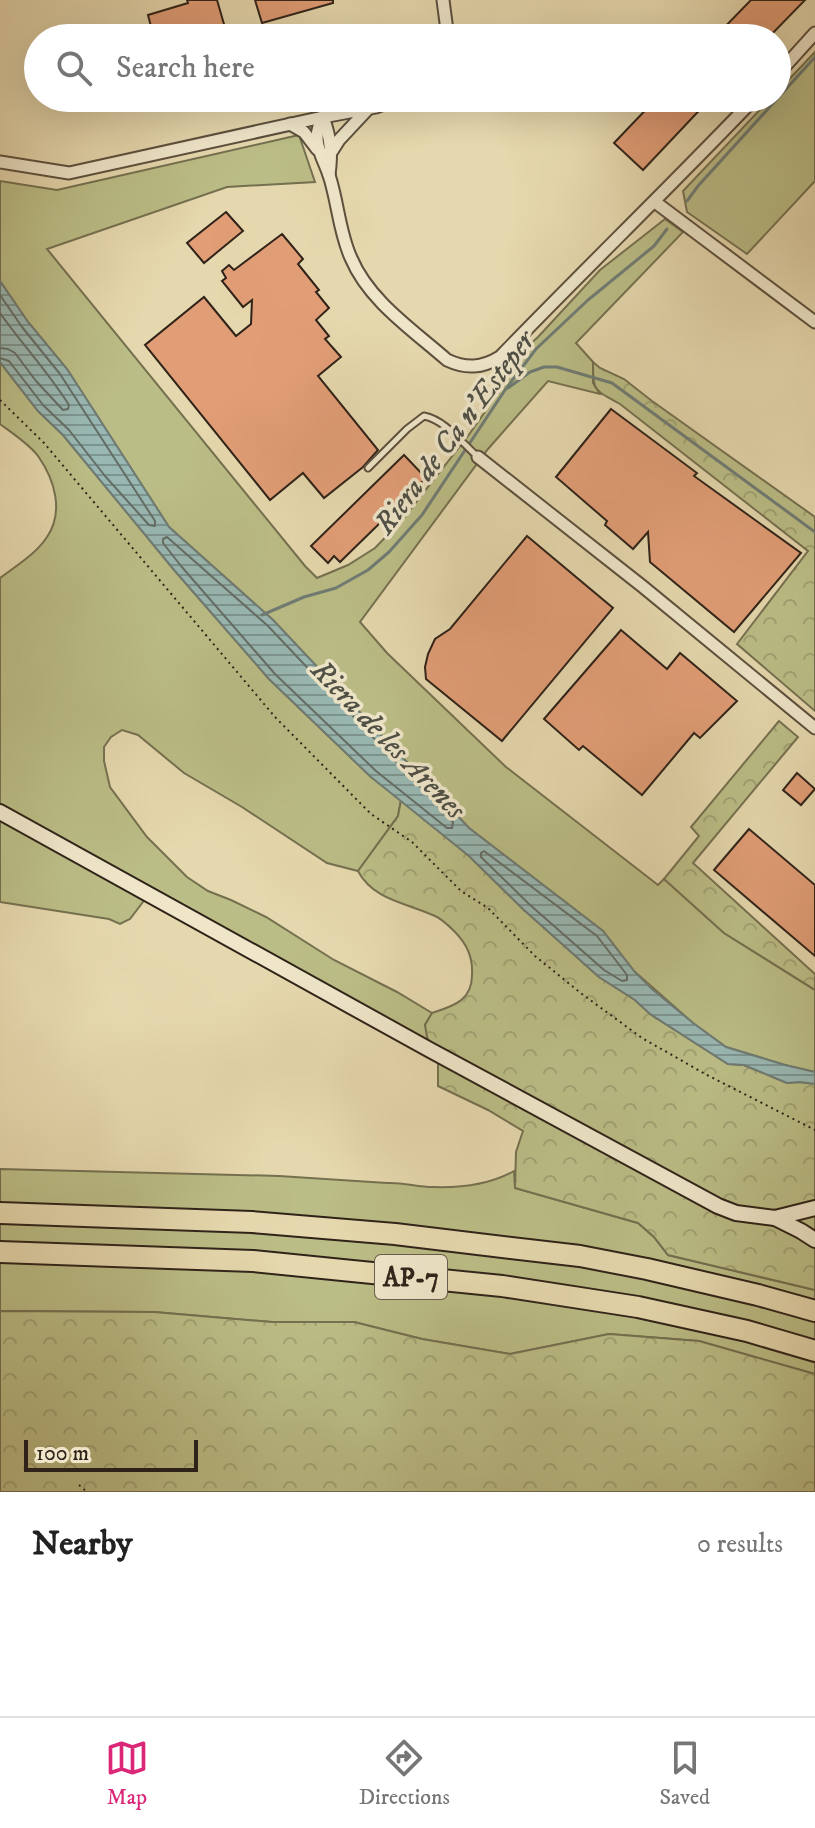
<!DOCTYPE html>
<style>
:root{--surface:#fff;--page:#f6f6f6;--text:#222;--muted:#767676;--line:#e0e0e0;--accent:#db2777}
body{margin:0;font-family:"IM FELL DW Pica",serif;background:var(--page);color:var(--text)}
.scale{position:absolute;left:24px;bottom:20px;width:174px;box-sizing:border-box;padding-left:8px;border:4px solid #2f2319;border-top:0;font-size:22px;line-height:28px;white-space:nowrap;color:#2f2319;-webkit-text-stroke:6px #efe6ca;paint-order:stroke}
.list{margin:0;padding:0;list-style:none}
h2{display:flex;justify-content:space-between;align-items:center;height:104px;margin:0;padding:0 32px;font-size:34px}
h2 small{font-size:26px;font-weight:400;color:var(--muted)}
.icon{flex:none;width:44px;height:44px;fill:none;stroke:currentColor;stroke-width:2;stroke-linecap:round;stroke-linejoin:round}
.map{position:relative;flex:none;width:815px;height:1492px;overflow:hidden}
.search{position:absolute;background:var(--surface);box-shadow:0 8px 32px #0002;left:24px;right:24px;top:24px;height:88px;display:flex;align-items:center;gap:20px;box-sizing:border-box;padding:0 28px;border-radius:44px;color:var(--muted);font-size:30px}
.sheet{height:224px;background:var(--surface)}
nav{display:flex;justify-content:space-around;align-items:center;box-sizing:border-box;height:112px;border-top:2px solid var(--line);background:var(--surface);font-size:22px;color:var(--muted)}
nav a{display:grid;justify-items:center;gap:4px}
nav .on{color:var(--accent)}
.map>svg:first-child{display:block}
</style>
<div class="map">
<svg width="815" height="1492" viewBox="0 0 815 1492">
<defs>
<pattern id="forest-crowns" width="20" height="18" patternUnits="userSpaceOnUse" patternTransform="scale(2)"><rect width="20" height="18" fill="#bbbd86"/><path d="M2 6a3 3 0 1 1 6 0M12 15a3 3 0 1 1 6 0" fill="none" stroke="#a1a273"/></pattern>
<pattern id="water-rules" width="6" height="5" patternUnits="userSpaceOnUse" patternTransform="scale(2)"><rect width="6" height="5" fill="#99b8b3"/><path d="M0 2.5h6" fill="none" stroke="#7d9591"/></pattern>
</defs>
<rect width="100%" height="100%" fill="#e6d8ae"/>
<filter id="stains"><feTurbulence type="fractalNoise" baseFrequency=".0025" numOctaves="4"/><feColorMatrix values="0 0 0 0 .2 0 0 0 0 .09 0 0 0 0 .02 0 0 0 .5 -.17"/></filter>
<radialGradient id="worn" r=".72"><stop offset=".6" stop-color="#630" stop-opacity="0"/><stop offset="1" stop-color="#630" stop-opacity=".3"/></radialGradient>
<g fill="#bbbd86" stroke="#757050" stroke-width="2">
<polygon points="815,52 815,181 747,254 687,212 683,191 771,98 777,98 777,92"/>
<polygon points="299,135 315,182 227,187 47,249 305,566 317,578 348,565 375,548 402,520 468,436 508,379 500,371 538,337 600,270 665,219 683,232 576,343 593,362 593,383 600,394 548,381 488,449 360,622 387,653 506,767 658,885 664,879 724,933 815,990 815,1072 785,1065 726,1047 693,1023 634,971 603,931 469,828 273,620 169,527 67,369 28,322 0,281 0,181 57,190"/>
<path d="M 0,362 L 38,411 L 63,435 L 175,571 L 269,679 L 371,777 L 401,800 L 398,816 L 358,871 L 327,863 L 242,807 L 184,773 L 138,735 L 122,730 L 111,737 L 104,747 L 104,761 L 110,787 L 147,837 L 187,877 L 208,891 L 231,900 L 266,917 L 334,960 L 397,992 L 432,1013 L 425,1025 L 433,1051 L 146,898 L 130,919 L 120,924 L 109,919 L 0,902 L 0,578 C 16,566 36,554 47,537 C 64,512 55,480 38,456 C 29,444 12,433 0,424 Z"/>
<path d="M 0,1169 L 279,1176 L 387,1183 C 403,1182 417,1187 433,1187 C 461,1188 489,1185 514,1171 L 515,1188 L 638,1223 L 654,1237 L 668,1255 L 815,1290 L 815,1374 L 699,1341 L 609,1334 L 510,1354 L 422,1339 L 354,1322 L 272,1322 L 154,1312 L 0,1311 Z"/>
</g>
<g fill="url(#forest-crowns)" stroke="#757050" stroke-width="2">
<path d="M 593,362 L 600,368 L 624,379 L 652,401 L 815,517 L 815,711 L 737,644 L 808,551 L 620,404 C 594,389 593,393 593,362 Z"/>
<polygon points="779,721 798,737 693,863 815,974 815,990 724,933 664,879 699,836 691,827"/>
<path d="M 401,800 L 469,856 L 523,909 L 599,977 L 635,1000 L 650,1014 L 728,1064 L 744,1065 L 787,1083 L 800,1082 L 815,1084 L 815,1290 L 668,1255 L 654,1237 L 638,1223 L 515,1188 L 516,1152 L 523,1131 L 488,1110 L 438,1086 L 438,1062 L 427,1037 L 425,1025 L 432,1013 C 453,1006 472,1001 472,975 C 473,957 467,944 454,931 C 449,926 442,919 435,916 C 407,903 373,900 358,871 L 398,816 Z"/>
<polygon points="0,1311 154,1312 272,1322 354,1322 422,1339 510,1354 609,1334 699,1341 815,1374 815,1492 0,1492"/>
</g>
<polygon fill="url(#water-rules)" stroke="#6f7c75" stroke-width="2" points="0,281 28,322 67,369 169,527 273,620 469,828 603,931 634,971 652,989 693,1023 726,1047 785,1065 815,1072 815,1084 800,1082 787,1083 744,1065 728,1064 650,1014 635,1000 599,977 523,909 469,856 371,777 269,679 175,571 63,435 38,411 0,362"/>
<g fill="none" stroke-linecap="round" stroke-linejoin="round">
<g stroke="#646e66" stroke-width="2">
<polyline points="0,295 22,327 60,374 155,521 155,526 149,525 105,476 69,430 43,405 9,361 0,358"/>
<path d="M 0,313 C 22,344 48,372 69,405 L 68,409 L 63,410 L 36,381 L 15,353 L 8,349 L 0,348"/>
<polygon points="167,537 268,626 453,822 452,828 447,828 376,771 275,674 181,566 163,543 163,539"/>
<polygon points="484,851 597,936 627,975 627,980 622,981 604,970 529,904 481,857 481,853"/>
</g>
<g stroke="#6f7c75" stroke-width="3">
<polyline points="687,201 698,186 815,57"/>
<polyline points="508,388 530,372 544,367 557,367 612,383 815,532"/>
<polyline points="262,615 304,597 336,588 368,570 389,552 422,515 505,390 536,349 588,300 654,246 667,229"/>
</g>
</g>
<g fill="#e19d76" stroke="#2f2319" stroke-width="2">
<polygon points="187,0 217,0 226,31 201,38 154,38 148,15 188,3"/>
<polygon points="255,0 333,0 333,3 262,23"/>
<polygon points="751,0 805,0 768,38 714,38"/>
<polygon points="657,98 711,98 643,170 614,143"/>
<polygon points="226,212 243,231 204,263 187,243"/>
<polygon points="282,234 303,259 298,264 319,290 316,292 329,308 316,320 329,336 325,339 341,357 318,376 378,450 363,467 324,498 303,473 270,500 145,345 204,297 236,336 251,324 252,300 243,307 222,281 226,278 222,271 229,265 234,270"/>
<polygon points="611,409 697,473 694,476 801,553 734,632 650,562 648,532 633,549 605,525 607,521 556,477"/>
<polygon points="404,455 426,478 340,562 334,556 328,563 311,546"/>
<polygon points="527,536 613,608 502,741 426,679 425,667 428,654 435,639 450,629"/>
<polygon points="621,630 667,669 680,653 737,701 700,738 694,733 642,795 583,746 579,750 544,719"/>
<polygon points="797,773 815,789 801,805 783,790"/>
<polygon points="749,829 815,885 815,956 714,870"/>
</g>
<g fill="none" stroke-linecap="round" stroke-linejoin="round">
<g stroke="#5d503e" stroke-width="9">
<path id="lane" d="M 368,468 L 407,429 L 424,416 C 445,420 462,443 478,457"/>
</g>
<g stroke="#5d503e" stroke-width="15">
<g id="street">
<polyline points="443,0 448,38"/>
<polyline points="777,75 815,33"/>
<path d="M 323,117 C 310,141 321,152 329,175 C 338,202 339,232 351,258 C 369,301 413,330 447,360 C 466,369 482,368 500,357 C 584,270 671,186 755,98"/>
<path d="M 323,117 C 331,139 332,152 329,175"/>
<polyline points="290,124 304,132 317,149"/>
<polyline points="332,151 339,140 368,109"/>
<polyline points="0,162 69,173 323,117 376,107 400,98"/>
<polyline points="655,202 815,322"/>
<polyline points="478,457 642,586 815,728"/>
</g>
</g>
<g stroke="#2f2319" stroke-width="18">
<g id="secondary">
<polyline points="0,812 430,1050 718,1206 736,1213 775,1218 815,1208"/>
<polyline points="775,1218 801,1231 815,1240"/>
</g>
</g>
<g stroke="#2f2319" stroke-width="24">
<g id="highway">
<polyline points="0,1213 252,1222 395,1234 511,1248 580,1256 647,1269 758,1295 815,1311"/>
<polyline points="0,1252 253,1261 502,1286 638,1307 747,1331 815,1351"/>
</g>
</g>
<g stroke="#2f2319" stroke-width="2" stroke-dasharray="2 4" stroke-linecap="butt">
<polyline points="0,400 44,443 275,717 371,814 412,842 461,891 488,908 535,956 582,994 642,1038 707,1075 815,1130"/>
<polyline points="79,1485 87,1492"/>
</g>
<use href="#lane" stroke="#efe6ca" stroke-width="5"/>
<use href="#street" stroke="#efe6ca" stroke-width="11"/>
<use href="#secondary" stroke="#efe6ca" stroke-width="14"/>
<use href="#highway" stroke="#e6d8ae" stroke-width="20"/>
</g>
<g text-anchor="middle" stroke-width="7" stroke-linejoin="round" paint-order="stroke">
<rect fill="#efe6ca" stroke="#695e4e" stroke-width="2" x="375" y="1255" width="72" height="44" rx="6"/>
<g font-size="26" font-weight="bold" fill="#2f2319">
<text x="411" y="1286">AP-7</text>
</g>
<g font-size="30" font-style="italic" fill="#4f5047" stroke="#efe6ca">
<text transform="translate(454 432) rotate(-53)" y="10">Riera de Ca n'Esteper</text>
<text transform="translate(389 739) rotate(46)" y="10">Riera de les Arenes</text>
</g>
</g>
<rect width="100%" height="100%" filter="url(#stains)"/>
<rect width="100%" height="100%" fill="url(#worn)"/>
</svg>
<div class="scale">100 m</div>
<div class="search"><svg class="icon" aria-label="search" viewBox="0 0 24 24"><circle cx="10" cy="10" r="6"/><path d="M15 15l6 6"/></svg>Search here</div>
</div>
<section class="sheet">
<h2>Nearby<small>0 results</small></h2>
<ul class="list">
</ul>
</section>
<nav>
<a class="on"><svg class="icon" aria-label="map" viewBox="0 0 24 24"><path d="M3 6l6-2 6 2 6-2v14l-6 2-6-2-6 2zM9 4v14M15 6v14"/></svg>Map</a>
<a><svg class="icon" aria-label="directions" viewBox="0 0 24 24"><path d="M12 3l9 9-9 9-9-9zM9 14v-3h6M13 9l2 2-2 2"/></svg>Directions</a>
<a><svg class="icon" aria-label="saved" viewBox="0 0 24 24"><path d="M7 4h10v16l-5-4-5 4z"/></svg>Saved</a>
</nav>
